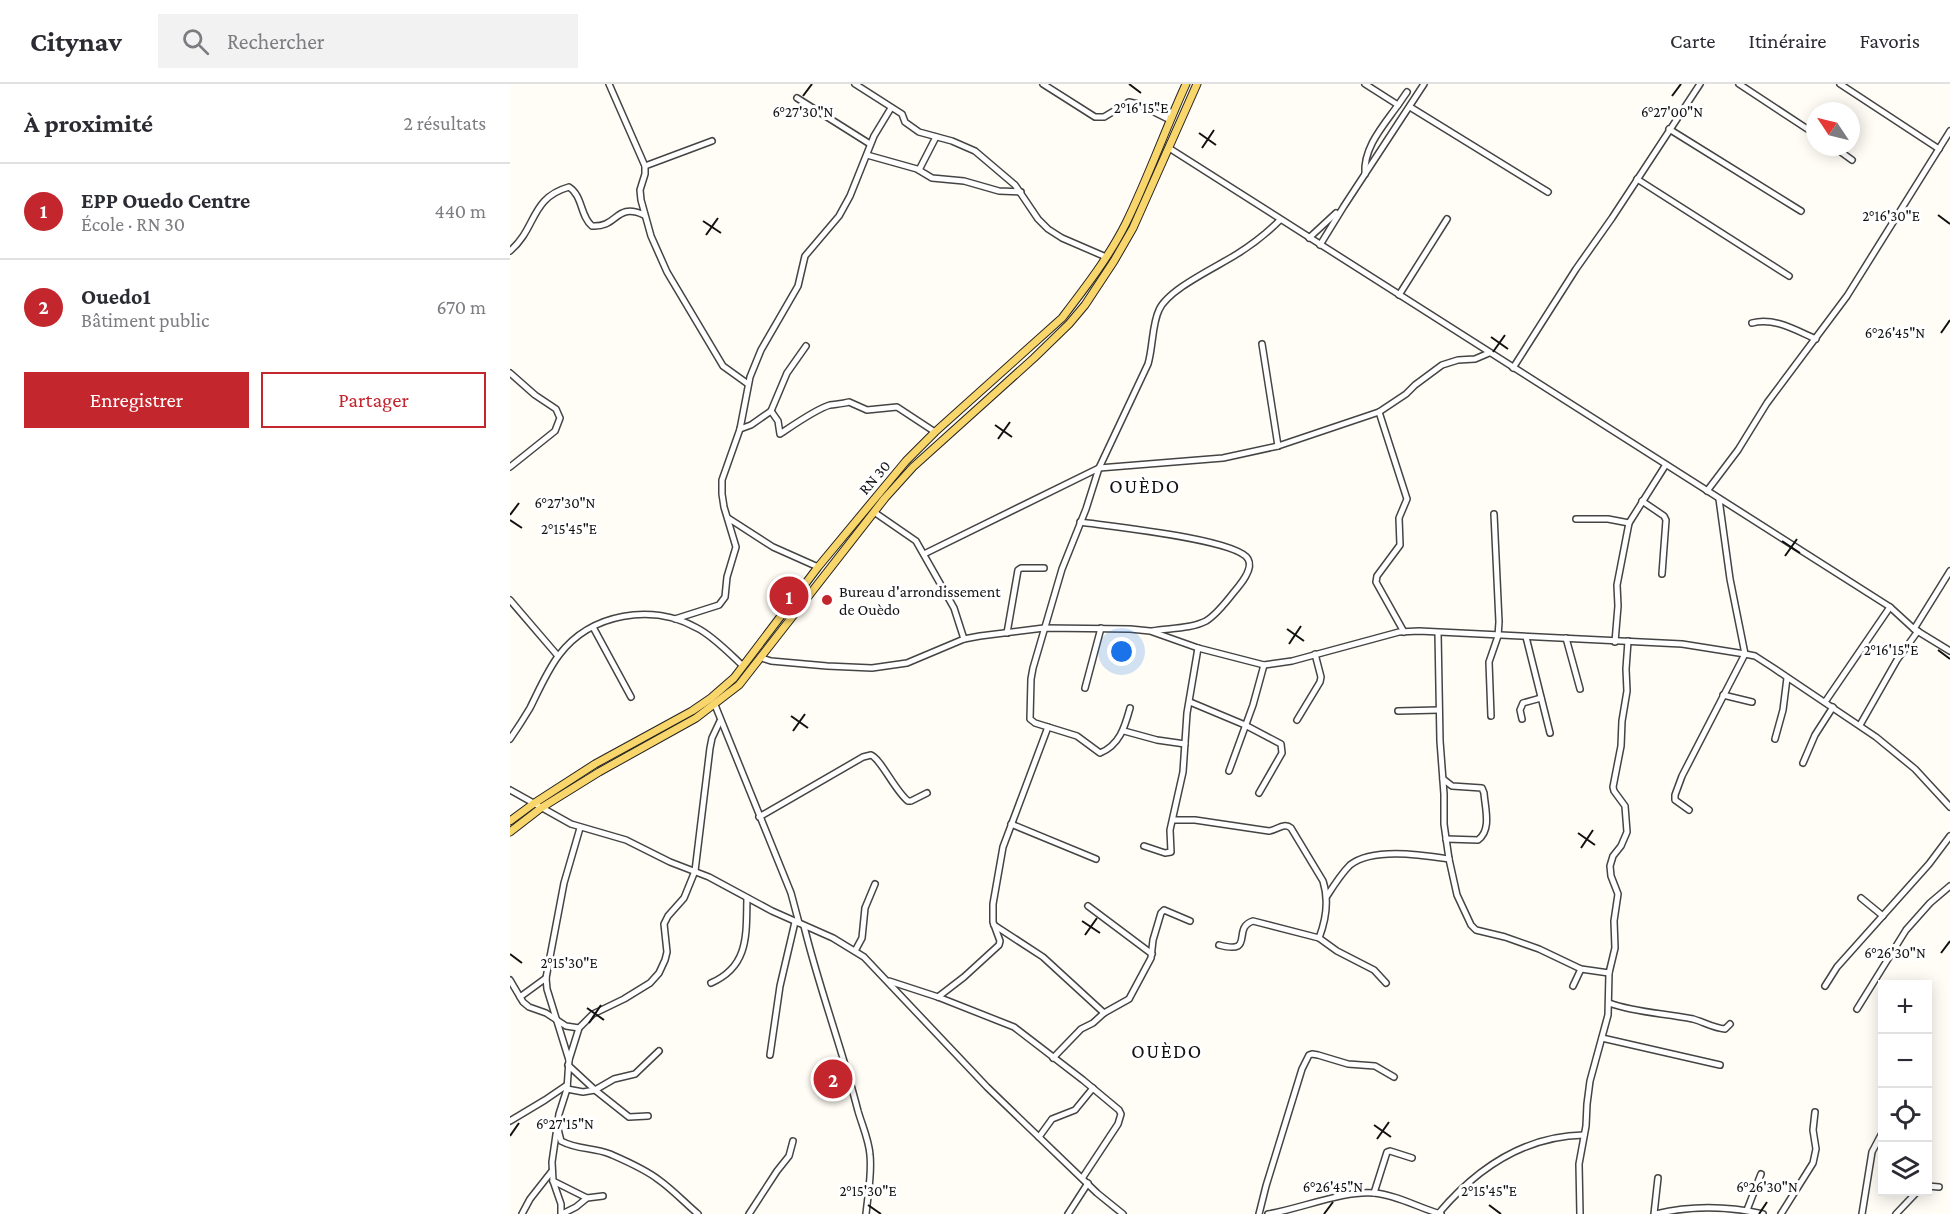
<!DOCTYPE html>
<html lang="fr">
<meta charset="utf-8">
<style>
:root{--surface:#fff;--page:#f2f2f3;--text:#2b2b33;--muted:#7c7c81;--line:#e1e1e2;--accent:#c4262e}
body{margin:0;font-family:"Crimson Pro",serif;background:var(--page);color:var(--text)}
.controls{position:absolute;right:18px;bottom:18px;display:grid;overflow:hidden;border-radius:0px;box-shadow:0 3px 15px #0003}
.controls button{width:54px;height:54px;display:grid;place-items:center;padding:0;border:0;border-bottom:2px solid var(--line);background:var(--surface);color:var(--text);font:30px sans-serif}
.compass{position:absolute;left:1296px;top:18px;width:54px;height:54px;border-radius:50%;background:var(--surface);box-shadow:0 3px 15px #0003;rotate:305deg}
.you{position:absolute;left:612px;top:568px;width:21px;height:21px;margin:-15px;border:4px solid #fff;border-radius:50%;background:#1a73e8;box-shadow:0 0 0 9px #1a73e833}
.badge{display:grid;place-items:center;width:39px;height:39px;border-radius:50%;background:var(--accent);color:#fff;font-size:20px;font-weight:700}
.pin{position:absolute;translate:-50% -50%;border:3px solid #fff;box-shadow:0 2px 6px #0006}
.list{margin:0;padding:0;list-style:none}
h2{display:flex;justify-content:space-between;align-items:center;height:78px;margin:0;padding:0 24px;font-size:26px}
h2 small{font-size:20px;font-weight:400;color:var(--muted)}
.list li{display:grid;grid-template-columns:39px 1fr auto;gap:18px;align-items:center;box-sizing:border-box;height:96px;padding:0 24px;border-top:2px solid var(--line)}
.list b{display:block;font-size:22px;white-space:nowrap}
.list p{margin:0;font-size:20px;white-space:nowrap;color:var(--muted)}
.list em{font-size:20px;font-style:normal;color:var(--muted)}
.actions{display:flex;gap:12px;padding:18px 24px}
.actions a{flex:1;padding:14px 0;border:2px solid var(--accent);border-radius:0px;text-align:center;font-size:21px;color:var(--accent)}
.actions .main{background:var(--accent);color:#fff}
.icon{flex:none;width:33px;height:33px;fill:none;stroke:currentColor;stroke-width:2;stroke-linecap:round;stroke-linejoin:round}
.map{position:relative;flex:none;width:1440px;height:1130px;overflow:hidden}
header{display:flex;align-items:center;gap:36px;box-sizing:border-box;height:84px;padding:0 30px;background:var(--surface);border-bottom:2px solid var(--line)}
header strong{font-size:28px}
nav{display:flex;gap:33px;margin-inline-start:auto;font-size:21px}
.search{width:420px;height:54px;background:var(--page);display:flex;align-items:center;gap:15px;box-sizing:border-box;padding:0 21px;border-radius:0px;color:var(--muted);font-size:22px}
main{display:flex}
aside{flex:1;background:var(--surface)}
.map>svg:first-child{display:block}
</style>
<header>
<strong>Citynav</strong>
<div class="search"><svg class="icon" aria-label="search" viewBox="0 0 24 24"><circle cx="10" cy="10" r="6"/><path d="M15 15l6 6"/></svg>Rechercher</div>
<nav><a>Carte</a><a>Itinéraire</a><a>Favoris</a></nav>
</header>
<main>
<aside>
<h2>À proximité<small>2 résultats</small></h2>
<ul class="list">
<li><span class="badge">1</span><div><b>EPP Ouedo Centre</b><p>École · RN 30</p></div><em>440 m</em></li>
<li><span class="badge">2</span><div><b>Ouedo1</b><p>Bâtiment public</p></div><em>670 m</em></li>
</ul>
<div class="actions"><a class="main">Enregistrer</a><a>Partager</a></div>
</aside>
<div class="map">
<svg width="1440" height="1130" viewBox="0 0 1440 1130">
<rect width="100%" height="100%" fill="#fffdf5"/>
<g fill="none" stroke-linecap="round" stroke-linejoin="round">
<g stroke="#444" stroke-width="8">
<g id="minor">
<polyline points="99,0 135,82 135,90 130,106 131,116 141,152 157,188 213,282 238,300"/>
<polyline points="345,0 392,30 395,38 409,48 442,57 465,67 505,101 528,135 538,145 552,154 596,173"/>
<polyline points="533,0 585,33 594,33 619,18 628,20 660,36"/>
<polyline points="855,0 888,21 897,8"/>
<polyline points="1229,0 1305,50"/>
<polyline points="1330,0 1429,65"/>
<polyline points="287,14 360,60"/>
<polyline points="900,23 1038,108"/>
<polyline points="1159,45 1291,127"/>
<polyline points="1324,63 1342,76"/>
<polyline points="659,64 1380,523 1404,545 1440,567"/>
<polyline points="357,71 407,85 422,94 454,97 489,107 511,108"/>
<polyline points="135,82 202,57"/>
<polyline points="409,86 426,53"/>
<path d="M 855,90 C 853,64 873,42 888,21"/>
<polyline points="1127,95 1279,192"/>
<polyline points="799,154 826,129"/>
<polyline points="810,161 834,122 914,0"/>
<path d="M 0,167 C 27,144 20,114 59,103 C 73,112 70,132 82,142 C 108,144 105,118 134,131"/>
<polyline points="889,211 937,135"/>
<path d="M 1242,239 C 1264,233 1285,246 1306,255"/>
<polyline points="752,260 768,362"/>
<polyline points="1003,284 1066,185 1102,134 1190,0"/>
<polyline points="0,289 25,311 46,325 50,334 45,347 0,383"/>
<path d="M 261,327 L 268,337 L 270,350 C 282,342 306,325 320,321 C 326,320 332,320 339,318 L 357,326 L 387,323 L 425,348"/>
<polyline points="869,328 897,415 889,434 890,461 867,492 866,498 894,548"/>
<polyline points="230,345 241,341 261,327 277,289 296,262"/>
<polyline points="1197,407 1228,366 1257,319 1337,212 1440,47"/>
<polyline points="1132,417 1154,432 1156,436 1152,490"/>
<polyline points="364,428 406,457 444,524 454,555"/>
<polyline points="218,434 263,463 308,483"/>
<polyline points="1066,435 1098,435 1119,439"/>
<path d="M 570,438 C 597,442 727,455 738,475 C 744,485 730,501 724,508 C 717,517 706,531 696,537 C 681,545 658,544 642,547"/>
<polyline points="414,470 589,384 713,374 768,362 869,328 896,310 905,301 932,281 948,276 965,275 979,269"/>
<polyline points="0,516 48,572"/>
<polyline points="165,535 209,521 215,513 217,493 226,463 214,423 212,410 212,396 230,345 240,293 251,266 288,202 295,172 329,132 340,112 364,52 381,24"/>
<polyline points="83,543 121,613"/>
<polyline points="1404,545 1440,487"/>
<polyline points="497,549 508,486 511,484 534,484"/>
<polyline points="928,549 930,657 934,710 934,740 939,775 947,811 961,841 966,846 995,853 1029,865 1071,885 1099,889"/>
<polyline points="1016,553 1040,649"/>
<polyline points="1056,554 1070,605"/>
<polyline points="1105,558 1108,522 1107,501 1119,439 1155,382"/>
<polyline points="252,574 261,577 317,582 362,584 397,579 454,555 470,552 534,544 620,545 640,547 688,564 754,581 782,577 889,548 909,547 1172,560 1235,570 1245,572 1262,583 1366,653 1405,685 1440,723"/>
<polyline points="575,604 591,544"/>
<polyline points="1213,611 1242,618"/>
<polyline points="680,618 735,641 771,660 772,669 749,709"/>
<polyline points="1315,618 1380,523"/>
<polyline points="205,621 281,809 289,839"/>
<path d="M 620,624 C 615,642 610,661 590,669 L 567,652 L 525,639 L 520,635 L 521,595 L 523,584 L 552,485 L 576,425 L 589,384 L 638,280 C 643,263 642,240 649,226 C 658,205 707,183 727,170 C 743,160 757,149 770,136"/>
<polyline points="888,627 929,626"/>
<polyline points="981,632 979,578 988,552 989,538 984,430"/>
<polyline points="1012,635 1010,626 1013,619 1031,614"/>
<polyline points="787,636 810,598 811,593 805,570"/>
<polyline points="1350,641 1387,576 1408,547"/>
<polyline points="614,647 647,656 675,660"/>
<path d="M 0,655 C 7,645 14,634 20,624 C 29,606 37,587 49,571 C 81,529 142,519 187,544 C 203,552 220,570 233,582"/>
<polyline points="1265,655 1273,626 1277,594"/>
<polyline points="1293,679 1305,651 1323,623"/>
<polyline points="719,687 743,621 754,581"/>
<path d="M 933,695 L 942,702 L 972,704 L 974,709 C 975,724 982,746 968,756 L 936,755"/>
<polyline points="0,706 61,740 116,756 160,778 199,793 262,827 323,854 354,873 477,1003 587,1109 613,1130"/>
<polyline points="1179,726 1165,716 1165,711 1172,692 1235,570 1220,495 1209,415"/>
<path d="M 249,733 L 353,673 L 361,671 C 371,675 385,707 398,717 L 401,717 L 417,709"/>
<path d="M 663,736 L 685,736 L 759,747 C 767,746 774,738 781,744 L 813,797 C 819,816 816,836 809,854"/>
<polyline points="501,740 586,775"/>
<polyline points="634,762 655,769 661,768 660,746 673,688 677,629 688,564"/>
<path d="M 817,812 C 824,801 831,790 840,781 C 863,763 912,771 939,775"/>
<polyline points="1351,814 1373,832"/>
<polyline points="578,822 642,870"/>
<polyline points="484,841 533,873 594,929"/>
<path d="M 294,842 C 309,904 332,964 348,1027 C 352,1041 359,1056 360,1071 C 362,1090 358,1110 356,1130"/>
<path d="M 709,861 C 746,871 721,844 743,837 L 809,854 L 827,867 L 864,886 L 876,899"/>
<polyline points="345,867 352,854 355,824 365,800"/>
<polyline points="0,896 13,918 19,923 36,929 56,942 69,944"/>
<polyline points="379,897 428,913 504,943 573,996 609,1026 611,1030 608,1040 573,1093"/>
<path d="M 201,899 C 240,882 236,849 237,814"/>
<polyline points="1063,902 1071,885"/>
<polyline points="1315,902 1327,883 1419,780 1440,752"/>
<polyline points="10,913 36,894"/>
<polyline points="428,913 454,893 489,861 490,857 483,838 483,820 493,763 538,643"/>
<path d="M 1099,919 C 1126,929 1155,929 1183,935 C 1194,938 1203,944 1215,945 L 1220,940"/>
<polyline points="1347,925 1396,846 1420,819 1440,802"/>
<polyline points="1092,954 1210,981"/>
<polyline points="260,971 270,902 285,838"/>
<polyline points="543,974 571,945 583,939 594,929 619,915 641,874 643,856 651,829 654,826 680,837"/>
<polyline points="59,976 37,905 36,894 54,799 70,744"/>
<polyline points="58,981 85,1006 119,1033 138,1032"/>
<polyline points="57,1005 73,1008 85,1006 104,995 125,990 149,967"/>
<polyline points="0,1037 35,1016 57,1001"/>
<path d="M 48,1045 L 51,1057 C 68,1066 82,1063 100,1070 C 116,1077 135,1085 149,1096 C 163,1106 175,1119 188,1130"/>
<polyline points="529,1053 542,1035 565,1026 583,1004"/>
<polyline points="43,1097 77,1114"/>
<polyline points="1418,1102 1429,1103"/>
<polyline points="864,1109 877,1068 880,1067 902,1074"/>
<polyline points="1237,1126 1251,1090"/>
<polyline points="12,1130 20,1115 42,1087"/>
<polyline points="51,1130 51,1120 43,1097 42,1078 49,1030 57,1005 59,976 69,944 83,930 114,915 140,899 149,889 155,876 157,868 154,840 158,832 174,814 185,787 200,664 202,654 210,637"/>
<polyline points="52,1130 66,1123 77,1114 93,1112"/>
<polyline points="239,1130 267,1087 279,1072 283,1057"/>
<polyline points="558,1130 578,1099"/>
<polyline points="749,1130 756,1102 792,985 799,971 802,970 808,971 838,980 865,982 884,993"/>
<path d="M 758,1130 C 790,1125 834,1106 864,1109 C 887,1111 909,1124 931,1130"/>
<path d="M 928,1130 C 966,1085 1014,1052 1074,1051"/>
<polyline points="1070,1130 1069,1080 1076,1042 1077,1020 1080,997 1098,931 1099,889 1105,864 1104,837 1108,810 1101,792 1100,782 1103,772 1111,762 1117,748 1115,722 1104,707 1103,703 1111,662 1112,637 1117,607 1116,585 1118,557"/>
<polyline points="1144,1130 1148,1094"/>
<path d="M 1146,1130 C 1183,1121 1217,1122 1253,1130"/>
<polyline points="1271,1130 1303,1079 1306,1065 1303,1046 1305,1028"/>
<polyline points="1352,1130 1362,1068 1372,1049"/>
<polyline points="1386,1130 1407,1108"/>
</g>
</g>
<g stroke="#222" stroke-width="9">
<g id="major">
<path d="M 0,737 L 23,720 L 85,680 L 182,627 L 201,614 L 224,594 L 308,483 L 396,377 L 425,348 L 552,234 C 575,204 599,173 616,139 C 638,94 655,46 676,0"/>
<polyline points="0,748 31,724 89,688 186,634 229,601 375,414 403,383 524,274 559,240 575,221 604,177 623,144 687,0"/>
</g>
</g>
<use href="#minor" stroke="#fff" stroke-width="5"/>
<use href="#major" stroke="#f9d66b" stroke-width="7"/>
</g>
<path fill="none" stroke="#111" stroke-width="2" d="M 619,0 L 631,9M 293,12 L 302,0M 1162,12 L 1171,0M 689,49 L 706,61M 692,64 L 704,46M 1428,131 L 1440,140M 193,137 L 211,149M 196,151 L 208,134M 1431,249 L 1440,236M 981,253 L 998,265M 983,268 L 995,251M 485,341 L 502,353M 488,355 L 500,338M 0,431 L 9,419M 0,436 L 12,444M 1272,457 L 1290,469M 1275,472 L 1287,455M 777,545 L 794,557M 779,560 L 791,542M 1428,566 L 1440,575M 281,632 L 298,644M 283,647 L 295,630M 1068,749 L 1085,761M 1071,764 L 1083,746M 572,837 L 590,849M 575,851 L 587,834M 1431,869 L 1440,857M 0,870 L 12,879M 77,924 L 94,936M 79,939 L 91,921M 864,1041 L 881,1053M 0,1052 L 9,1039M 867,1055 L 879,1038M 358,1121 L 371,1130M 979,1121 L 991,1130M 814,1130 L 823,1118M 1249,1130 L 1257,1118"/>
<circle fill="#c4262e" stroke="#fff" stroke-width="2" cx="317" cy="516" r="6"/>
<g text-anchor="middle" stroke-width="6" stroke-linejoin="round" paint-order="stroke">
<g font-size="16" fill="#111" stroke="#fff">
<text transform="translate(364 393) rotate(-49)" y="6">RN 30</text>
</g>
<g font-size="16" fill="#111" stroke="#fff" text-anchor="start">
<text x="329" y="513">Bureau d'arrondissement<tspan x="329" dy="18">de Ouèdo</tspan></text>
</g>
<g font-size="20" letter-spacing="1.5" fill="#111" stroke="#fff">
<text x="635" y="409">OUÈDO</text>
<text x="657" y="974">OUÈDO</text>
</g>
</g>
<g font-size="15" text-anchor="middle" fill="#111" stroke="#fff" stroke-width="6" stroke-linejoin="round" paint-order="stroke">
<text x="631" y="29">2°16'15"E</text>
<text x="293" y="33">6°27'30"N</text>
<text x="1162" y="33">6°27'00"N</text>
<text x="1381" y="137">2°16'30"E</text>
<text x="1385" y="254">6°26'45"N</text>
<text x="55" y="424">6°27'30"N</text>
<text x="59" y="450">2°15'45"E</text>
<text x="1381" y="571">2°16'15"E</text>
<text x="1385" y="874">6°26'30"N</text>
<text x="59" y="884">2°15'30"E</text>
<text x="55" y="1045">6°27'15"N</text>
<text x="823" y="1108">6°26'45"N</text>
<text x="1257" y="1108">6°26'30"N</text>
<text x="358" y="1112">2°15'30"E</text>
<text x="979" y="1112">2°15'45"E</text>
</g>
</svg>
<div class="controls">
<button>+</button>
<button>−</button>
<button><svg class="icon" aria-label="locate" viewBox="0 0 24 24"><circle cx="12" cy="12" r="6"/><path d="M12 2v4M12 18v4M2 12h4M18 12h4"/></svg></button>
<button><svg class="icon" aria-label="layers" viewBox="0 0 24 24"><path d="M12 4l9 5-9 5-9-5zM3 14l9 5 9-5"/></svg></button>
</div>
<svg class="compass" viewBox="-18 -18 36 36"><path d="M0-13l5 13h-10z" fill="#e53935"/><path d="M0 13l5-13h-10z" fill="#7c7c81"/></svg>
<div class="you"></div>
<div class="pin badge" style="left:279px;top:512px">1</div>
<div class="pin badge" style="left:323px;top:995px">2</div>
</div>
</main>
